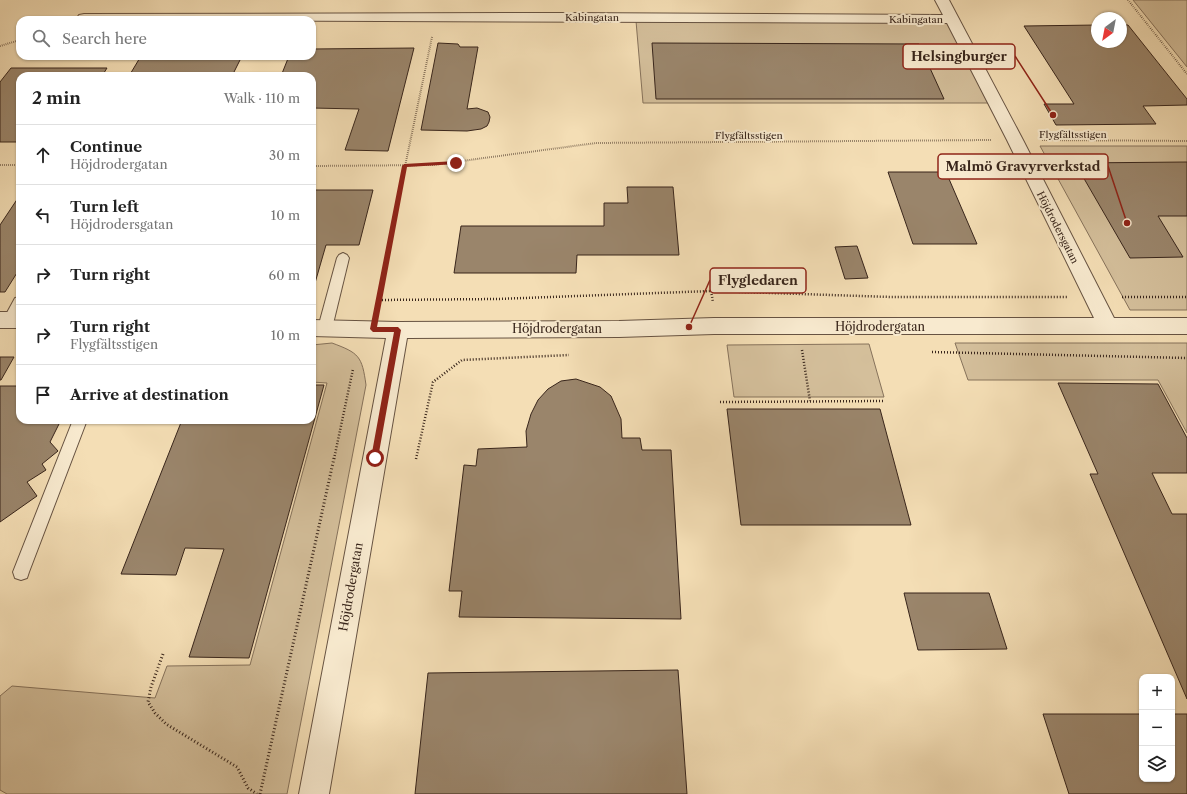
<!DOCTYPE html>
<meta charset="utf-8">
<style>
:root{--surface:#fff;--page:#f6f6f6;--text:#222;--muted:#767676;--line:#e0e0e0}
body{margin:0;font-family:"Libre Caslon Text",serif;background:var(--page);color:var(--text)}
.controls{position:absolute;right:12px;bottom:12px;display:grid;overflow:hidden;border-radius:8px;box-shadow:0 1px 3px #0004}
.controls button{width:36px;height:36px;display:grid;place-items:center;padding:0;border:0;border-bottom:1px solid var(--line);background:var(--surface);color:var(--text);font:20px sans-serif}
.compass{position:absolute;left:1091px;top:12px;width:36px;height:36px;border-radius:50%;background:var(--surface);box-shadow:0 1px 3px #0004;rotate:212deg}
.stop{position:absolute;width:12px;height:12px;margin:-9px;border:3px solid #8f2418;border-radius:50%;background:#fff}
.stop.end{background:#8f2418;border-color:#fff;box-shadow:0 1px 4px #0008}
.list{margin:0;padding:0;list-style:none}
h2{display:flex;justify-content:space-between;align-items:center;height:52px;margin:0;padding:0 16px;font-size:17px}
h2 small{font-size:13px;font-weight:400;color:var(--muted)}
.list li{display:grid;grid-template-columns:26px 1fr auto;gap:12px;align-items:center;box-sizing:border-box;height:60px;padding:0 16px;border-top:1px solid var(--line)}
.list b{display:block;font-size:15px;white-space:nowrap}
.list p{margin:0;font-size:13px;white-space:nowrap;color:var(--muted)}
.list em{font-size:13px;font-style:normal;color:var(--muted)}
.icon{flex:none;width:22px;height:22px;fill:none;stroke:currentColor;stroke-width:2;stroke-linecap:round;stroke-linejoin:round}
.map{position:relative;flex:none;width:1187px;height:794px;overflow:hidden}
.search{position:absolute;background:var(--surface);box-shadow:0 1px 3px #0004;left:16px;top:16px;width:300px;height:44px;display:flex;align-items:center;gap:10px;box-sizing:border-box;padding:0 14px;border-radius:12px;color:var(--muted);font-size:15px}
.panel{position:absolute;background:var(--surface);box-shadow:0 1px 3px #0004;left:16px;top:72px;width:300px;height:352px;border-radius:12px}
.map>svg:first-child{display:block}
</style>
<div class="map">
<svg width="1187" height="794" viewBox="0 0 1187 794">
<rect width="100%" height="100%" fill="#f4deb5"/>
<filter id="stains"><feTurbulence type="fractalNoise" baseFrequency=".005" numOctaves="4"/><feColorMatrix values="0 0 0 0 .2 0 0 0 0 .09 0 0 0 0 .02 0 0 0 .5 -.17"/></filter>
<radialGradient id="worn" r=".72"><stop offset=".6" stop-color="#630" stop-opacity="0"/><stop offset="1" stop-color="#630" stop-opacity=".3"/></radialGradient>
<g fill="#d4bf9b" stroke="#86725b">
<polygon points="1133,0 1187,0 1187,67"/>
<polygon points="636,21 949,22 990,103 643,103"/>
<polygon points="1040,146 1187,146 1187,310 1130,310"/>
<path d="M 332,343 C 359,353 362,356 366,385 L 287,794 L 7,794 L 0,790 L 0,696 L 12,686 L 155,698 L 167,666 L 250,665 L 327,383 L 312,382 L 312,345 Z"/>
<polygon points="955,343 1187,343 1187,433 1158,380 968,380"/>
<polygon points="869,344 884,397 734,397 727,345"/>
</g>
<g fill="#9a856b" stroke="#38251b">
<polygon points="1097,25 1097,42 1121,42 1121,25 1128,25 1187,99 1187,105 1143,106 1156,124 1056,125 1044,104 1074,104 1024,26"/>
<polygon points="438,43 458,44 460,47 478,47 467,109 477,108 488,112 490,117 489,122 487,126 481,129 467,131 421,130"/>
<polygon points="652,43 919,44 944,99 656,99"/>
<polygon points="414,48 388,151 345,150 359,109 312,108 312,76 281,76 289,56 312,56 312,49"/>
<polygon points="141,56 242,56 232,76 129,76"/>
<polygon points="11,68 107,68 102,76 20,76 20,142 0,142 0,82"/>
<polygon points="1187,162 1187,216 1158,216 1183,257 1130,258 1075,163"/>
<polygon points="888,172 946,172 977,244 913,244"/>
<polygon points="627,187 673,187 679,255 577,255 576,273 454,273 461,226 604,226 604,203 628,203"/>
<polygon points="312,190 373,190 359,245 326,245 315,283 312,283"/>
<polygon points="20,195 20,268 5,292 0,292 0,225"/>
<polygon points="857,246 868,278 845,279 835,247"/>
<polygon points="0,357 14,357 1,380 0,380"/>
<polygon points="576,379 600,387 611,396 621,419 622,438 640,438 642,450 671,450 681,619 459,617 462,591 449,591 464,465 476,466 478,449 527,447 526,431 531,414 538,400 548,389 561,381"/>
<polygon points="20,381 20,420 61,420 50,442 58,451 42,464 46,470 27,482 37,496 0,522 0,386 17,386"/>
<polygon points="1058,383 1158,384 1187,438 1187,473 1152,473 1172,514 1187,514 1187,699 1090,474 1098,474"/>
<polygon points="312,385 324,385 249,658 189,657 224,549 185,548 176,575 121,574 182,420 312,420"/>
<polygon points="727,409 880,409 911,525 741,525"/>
<polygon points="904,593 989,593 1007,649 918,650"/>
<polygon points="678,670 687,794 415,794 428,673"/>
<polygon points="1043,714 1142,714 1142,779 1172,779 1172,714 1187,714 1187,794 1069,794"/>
</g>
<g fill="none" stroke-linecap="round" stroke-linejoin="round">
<g stroke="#675342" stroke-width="2">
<g id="service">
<polygon points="343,253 347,255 349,258 332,328 330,332 325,333 320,332 318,328 337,258 339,255"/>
<polygon points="20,297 20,313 14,324 9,325 4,324 3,320 15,298"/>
<polygon points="73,420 87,420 29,572 27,578 21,580 15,578 13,572"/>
</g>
</g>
<g stroke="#675342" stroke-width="2">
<g id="minor">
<polygon points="935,0 949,0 1023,140 1114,318 1187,318 1187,334 714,334 619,337 407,338 329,794 299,794 386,338 312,336 312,320 398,322 619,321 714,318 1094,318 1007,140 947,23 78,20 77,18 79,15 84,14 565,13 943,15"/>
<rect x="0" y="312" width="20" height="16"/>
</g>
</g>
<g stroke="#38251b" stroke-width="2" stroke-dasharray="0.5 1.5" stroke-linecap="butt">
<polyline points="1128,0 1187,74"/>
<polyline points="0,46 20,40"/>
<polyline points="1042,140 1187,141"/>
<polyline points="0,165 20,165"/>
<polyline points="312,166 432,165 596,143 991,140"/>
<polyline points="398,200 432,37"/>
</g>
<g stroke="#38251b" stroke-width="2.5" stroke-dasharray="1 2" stroke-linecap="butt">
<polyline points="711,291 713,302"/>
<polyline points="1122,297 1187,297"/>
<polyline points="379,300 497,299 711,291 891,297 1067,297"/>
<polyline points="378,306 398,199"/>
<polyline points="802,350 810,401"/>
<polyline points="932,352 1187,358"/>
<polyline points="720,402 884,401"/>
<polyline points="334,459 353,369"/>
<polyline points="416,459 433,382 462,360 569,355"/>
</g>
<g stroke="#38251b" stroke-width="3" stroke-dasharray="1 2.5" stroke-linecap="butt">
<polyline points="163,654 151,687 148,702 155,713 166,724 237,767 248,788 257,794"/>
<polyline points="260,794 334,458"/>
</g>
<use href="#service" fill="#f8eacf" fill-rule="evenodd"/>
<use href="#minor" fill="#f8eacf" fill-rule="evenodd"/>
</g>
<polygon fill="#8f2418" points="456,161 457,162 457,164 407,167 377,327 398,327 401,330 378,458 375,461 371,458 394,332 373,332 370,329 402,166 404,164"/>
<g text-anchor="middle" stroke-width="4" stroke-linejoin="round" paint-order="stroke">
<g font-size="10" fill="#38251b" stroke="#f8eacf">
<text x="592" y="21">Kabingatan</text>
<text x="916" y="23">Kabingatan</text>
<text x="1073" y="138">Flygfältsstigen</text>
<text x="749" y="139">Flygfältsstigen</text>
<text transform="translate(1058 227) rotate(63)" y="4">Höjdrodersgatan</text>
</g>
<g font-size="12" fill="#38251b" stroke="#f8eacf">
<text x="880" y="331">Höjdrodergatan</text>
<text x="557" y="333">Höjdrodergatan</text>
<text transform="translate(351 587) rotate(-80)" y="4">Höjdrodergatan</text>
</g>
</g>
<path fill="none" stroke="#8f2418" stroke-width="1.5" d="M1053 115L1015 56M1127 223L1108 166M689 327L710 280"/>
<g fill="#8f2418" stroke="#f8eacf" stroke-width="1.5">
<circle cx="1053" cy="115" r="4"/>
<circle cx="1127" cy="223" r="4"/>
<circle cx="689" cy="327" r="4"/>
</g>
<g fill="#f8eacf" stroke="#8f2418" stroke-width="1.5">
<rect x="903" y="44" width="112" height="25" rx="4"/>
<rect x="938" y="154" width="170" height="25" rx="4"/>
<rect x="710" y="268" width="96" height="25" rx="4"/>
</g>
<g font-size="13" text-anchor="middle" font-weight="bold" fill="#38251b">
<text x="959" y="61">Helsingburger</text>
<text x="1023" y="171">Malmö Gravyrverkstad</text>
<text x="758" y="285">Flygledaren</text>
</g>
<rect width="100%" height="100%" filter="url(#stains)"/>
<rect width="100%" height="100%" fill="url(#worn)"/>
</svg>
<div class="controls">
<button>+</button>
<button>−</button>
<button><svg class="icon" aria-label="layers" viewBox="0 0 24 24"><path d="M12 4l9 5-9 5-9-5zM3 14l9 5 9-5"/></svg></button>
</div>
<svg class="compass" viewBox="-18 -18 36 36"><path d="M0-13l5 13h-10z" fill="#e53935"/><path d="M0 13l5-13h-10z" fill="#767676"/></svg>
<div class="stop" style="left:375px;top:458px"></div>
<div class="stop end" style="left:456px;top:163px"></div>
<div class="search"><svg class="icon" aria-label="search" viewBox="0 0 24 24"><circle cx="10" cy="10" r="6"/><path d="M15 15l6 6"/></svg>Search here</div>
<section class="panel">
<h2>2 min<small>Walk · 110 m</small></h2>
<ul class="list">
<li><svg class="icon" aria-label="ahead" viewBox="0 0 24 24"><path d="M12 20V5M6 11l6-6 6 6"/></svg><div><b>Continue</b><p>Höjdrodergatan</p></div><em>30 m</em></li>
<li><svg class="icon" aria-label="left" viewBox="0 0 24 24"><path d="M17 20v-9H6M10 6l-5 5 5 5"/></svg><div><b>Turn left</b><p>Höjdrodersgatan</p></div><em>10 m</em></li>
<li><svg class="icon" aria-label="right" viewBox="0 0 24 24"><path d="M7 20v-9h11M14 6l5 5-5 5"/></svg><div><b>Turn right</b></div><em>60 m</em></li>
<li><svg class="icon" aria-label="right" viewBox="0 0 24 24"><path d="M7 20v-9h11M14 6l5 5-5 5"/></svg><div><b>Turn right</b><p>Flygfältsstigen</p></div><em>10 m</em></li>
<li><svg class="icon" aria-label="arrive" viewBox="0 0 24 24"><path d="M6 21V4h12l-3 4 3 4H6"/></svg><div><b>Arrive at destination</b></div></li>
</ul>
</section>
</div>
